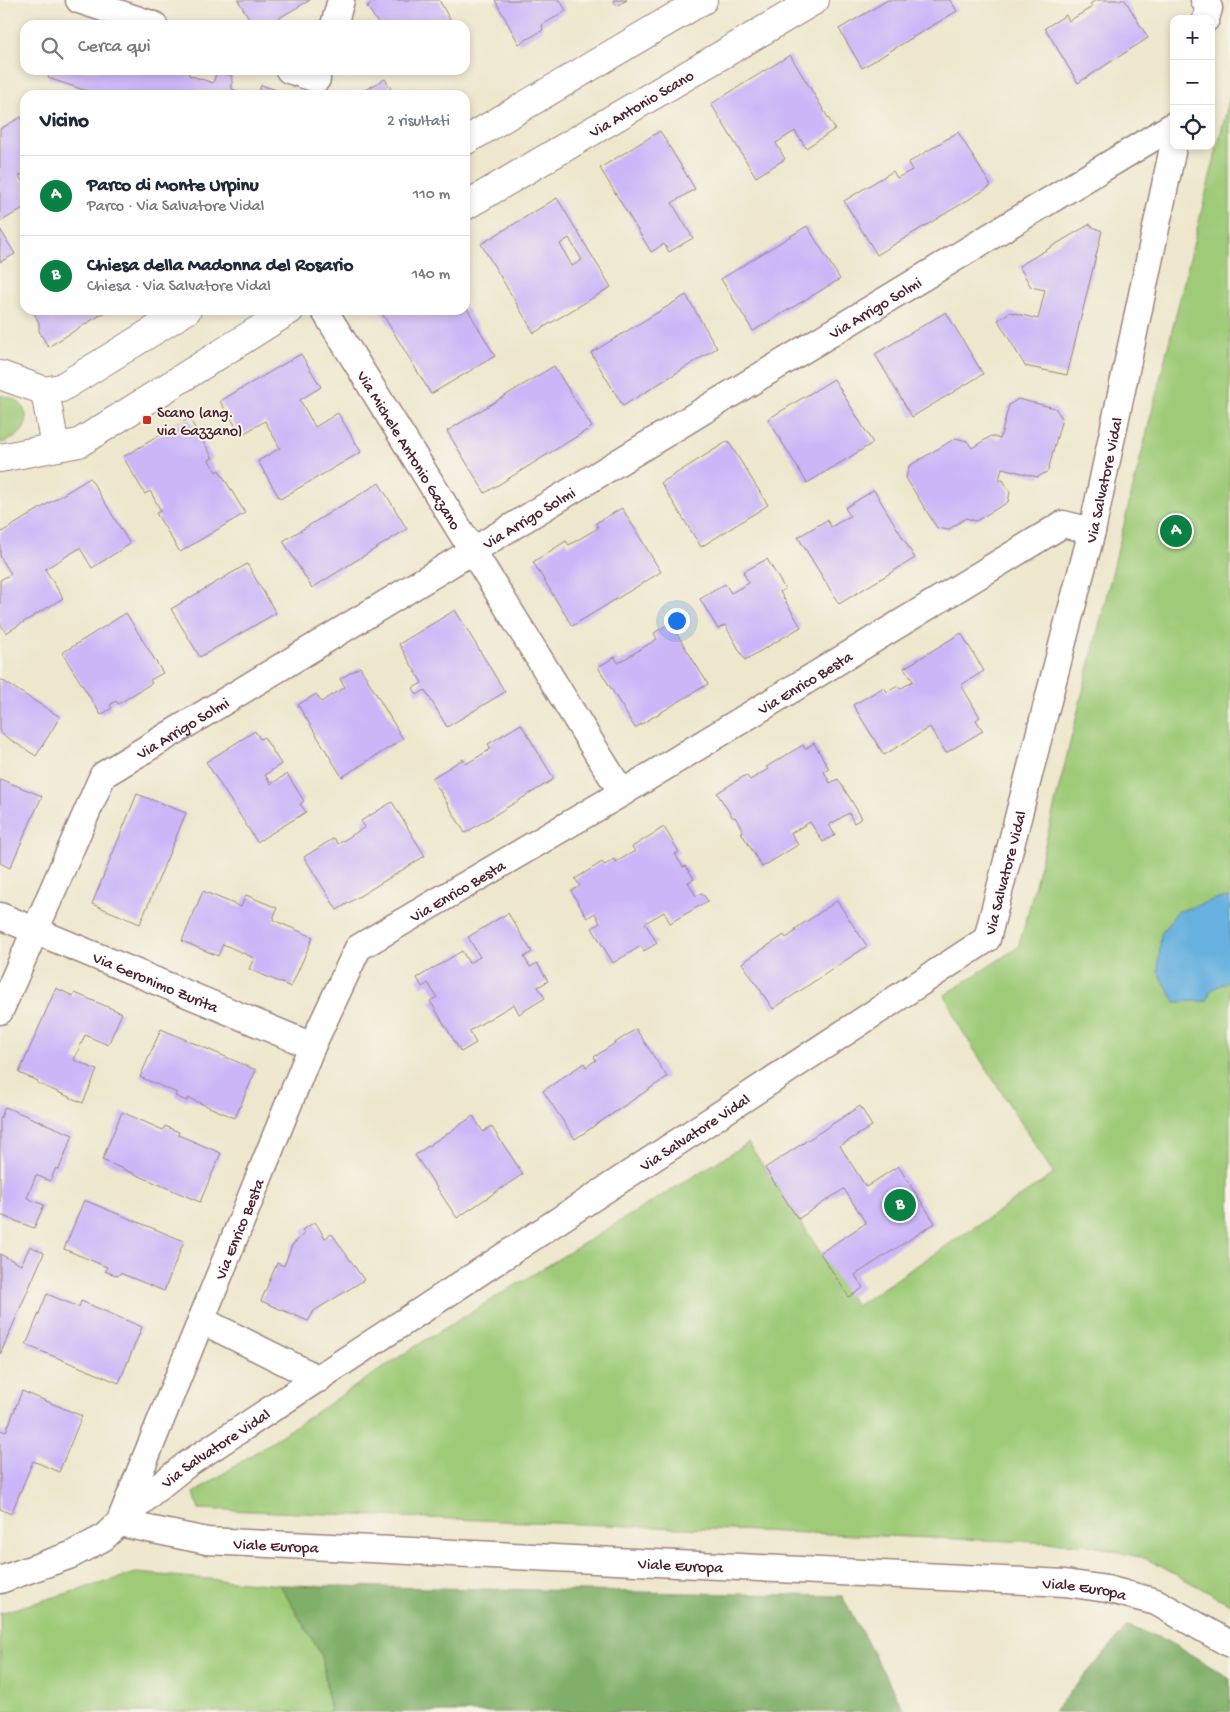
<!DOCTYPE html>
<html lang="it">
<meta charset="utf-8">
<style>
:root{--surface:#fff;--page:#f2f2f3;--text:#1f2937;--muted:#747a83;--line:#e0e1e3;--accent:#0b8043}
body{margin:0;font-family:"Gochi Hand",sans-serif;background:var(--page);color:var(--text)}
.controls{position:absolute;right:15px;top:15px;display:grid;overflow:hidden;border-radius:10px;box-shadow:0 2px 8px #0003}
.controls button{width:45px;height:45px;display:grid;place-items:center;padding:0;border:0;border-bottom:1px solid var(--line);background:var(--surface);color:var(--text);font:25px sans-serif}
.you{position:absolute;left:676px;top:620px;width:18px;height:18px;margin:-12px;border:4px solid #fff;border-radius:50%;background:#1a73e8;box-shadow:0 0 0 8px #1a73e833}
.badge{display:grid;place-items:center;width:32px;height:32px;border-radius:50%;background:var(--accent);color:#fff;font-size:16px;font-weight:700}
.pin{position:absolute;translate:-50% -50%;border:2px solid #fff;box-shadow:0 1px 5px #0006}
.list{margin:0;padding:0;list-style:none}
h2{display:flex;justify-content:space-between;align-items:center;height:65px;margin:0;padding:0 20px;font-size:21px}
h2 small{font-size:16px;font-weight:400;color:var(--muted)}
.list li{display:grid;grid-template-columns:32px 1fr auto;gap:15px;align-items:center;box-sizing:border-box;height:80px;padding:0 20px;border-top:1px solid var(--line)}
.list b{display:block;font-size:19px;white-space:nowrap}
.list p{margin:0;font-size:16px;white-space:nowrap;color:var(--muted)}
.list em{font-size:16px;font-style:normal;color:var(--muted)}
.icon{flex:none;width:28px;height:28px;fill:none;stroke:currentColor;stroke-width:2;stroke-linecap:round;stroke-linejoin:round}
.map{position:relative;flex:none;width:1230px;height:1712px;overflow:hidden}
.search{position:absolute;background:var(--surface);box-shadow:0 2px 8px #0003;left:20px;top:20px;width:450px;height:55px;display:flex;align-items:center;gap:12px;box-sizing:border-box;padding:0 18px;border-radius:15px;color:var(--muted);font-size:19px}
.panel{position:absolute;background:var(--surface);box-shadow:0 2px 8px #0003;left:20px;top:90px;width:450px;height:225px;border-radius:15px}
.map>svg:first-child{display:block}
</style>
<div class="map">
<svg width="1230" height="1712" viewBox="0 0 1230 1712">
<rect width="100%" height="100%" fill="#f7f3e8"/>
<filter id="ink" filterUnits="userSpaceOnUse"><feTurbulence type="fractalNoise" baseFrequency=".02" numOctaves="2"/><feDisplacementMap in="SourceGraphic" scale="10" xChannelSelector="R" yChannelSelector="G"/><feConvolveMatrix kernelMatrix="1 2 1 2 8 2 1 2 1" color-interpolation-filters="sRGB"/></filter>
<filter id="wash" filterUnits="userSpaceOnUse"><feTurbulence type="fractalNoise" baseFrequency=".0096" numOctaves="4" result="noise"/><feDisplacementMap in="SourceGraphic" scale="20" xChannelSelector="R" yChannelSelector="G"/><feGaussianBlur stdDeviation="1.12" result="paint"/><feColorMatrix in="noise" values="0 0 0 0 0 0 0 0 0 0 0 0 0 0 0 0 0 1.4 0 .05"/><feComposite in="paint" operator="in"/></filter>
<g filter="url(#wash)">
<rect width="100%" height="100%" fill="#eee7cd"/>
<g fill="#9fcb78" stroke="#747552">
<polygon points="1230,96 1230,1604 1147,1559 1085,1544 199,1509 194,1493 416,1346 748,1143 856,1306 1054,1174 959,1026 945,995 1018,947 1026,921"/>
<path d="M 0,395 C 6,397 15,398 19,402 C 36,422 21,439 0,443 Z"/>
<polygon points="136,1573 280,1585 322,1656 330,1712 0,1712 0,1613"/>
</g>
<g fill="#7faf68" stroke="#64674a">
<polygon points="280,1585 842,1596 905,1712 330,1712 322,1656"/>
<polygon points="1128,1626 1168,1641 1230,1678 1230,1712 1053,1712"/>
</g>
<polygon fill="#66b1df" stroke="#586885" points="1230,897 1230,980 1210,991 1207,1001 1175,1002 1158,972 1161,934 1177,912 1216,899"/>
<g id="blocks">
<g fill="#ccb6f8" fill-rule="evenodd">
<polygon points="238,0 310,0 267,25 253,25"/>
<polygon points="377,0 439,0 452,23 449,25 379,25 367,6"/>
<polygon points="495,0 560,0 566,11 542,25 543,30 519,44"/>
<polygon points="613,0 627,0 617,6"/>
<polygon points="888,0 950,0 957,11 862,68 839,29"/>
<polygon points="1096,0 1125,0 1148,38 1078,83 1045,28 1066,15 1069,21 1092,7 1090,4"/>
<polygon points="790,55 835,129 806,148 795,131 776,143 785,159 756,177 711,104"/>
<polygon points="47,70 189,70 189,75 213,83 217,71 232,76 232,89 250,95 99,95 48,78 50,72"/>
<polygon points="385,79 394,94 399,92 401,95 356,95"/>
<polygon points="261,85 276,90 276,95 258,95"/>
<polygon points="21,117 25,124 25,173 19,176 25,186 25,207 0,222 0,129"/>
<polygon points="660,131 695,189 672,203 693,238 669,252 664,244 651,252 600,168"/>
<polygon points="958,132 991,186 877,255 844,201 893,171 897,178 912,170 908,163"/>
<path d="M 557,198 L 611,287 L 534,333 L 481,244 ZM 569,238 L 582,260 L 572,266 L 560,244 Z"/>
<polygon points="1090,224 1091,226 1102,231 1067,375 1025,366 998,320 1010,312 1038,319 1045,290 1031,287 1019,266"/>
<polygon points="807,226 840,279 753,331 721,279"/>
<polygon points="0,229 15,254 0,262"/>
<polygon points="686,295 717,348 623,406 591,353"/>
<polygon points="465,305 495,356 431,394 380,310 465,310"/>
<polygon points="39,310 106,310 107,311 48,347 39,331 39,323 34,313"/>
<polygon points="946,312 983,374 912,417 875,354"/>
<polygon points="301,354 321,387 300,400 315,427 338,413 361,452 280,499 258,461 280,448 265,421 241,435 220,401"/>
<polygon points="554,366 592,427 485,493 447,431"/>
<polygon points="834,379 873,443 807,483 768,419"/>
<polygon points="1018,399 1055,408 1062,418 1048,471 1038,477 1002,468 999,480 1003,480 1010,492 1008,502 976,521 966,518 948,530 937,528 906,478 909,466 956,438 967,441 972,448 991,436 1000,439 1009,405"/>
<polygon points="189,418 213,458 209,460 216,472 219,470 245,513 180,552 156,513 161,511 150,491 145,494 123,457"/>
<polygon points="728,441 768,505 701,547 661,483"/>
<polygon points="90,478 130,544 92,568 80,548 45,569 63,598 6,633 0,623 0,580 11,574 0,556 0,533"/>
<polygon points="379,483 407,529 312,588 283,541"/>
<polygon points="874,490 915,558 839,604 798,537 827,520 831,527 850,516 845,508"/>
<polygon points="622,508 661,572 572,626 533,562 566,541 569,545 598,528 596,523"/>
<polygon points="767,559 785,589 780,592 801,627 745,660 725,625 718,629 700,599 725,584 731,593 749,583 743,572"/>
<polygon points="247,564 276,613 200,657 171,609"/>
<polygon points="455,610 505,692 447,727 425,690 417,695 413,688 422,683 399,644"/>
<polygon points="126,613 163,673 150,680 152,683 118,704 116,701 110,705 112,708 101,715 62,653"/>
<polygon points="670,623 708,684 635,728 598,667 615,657 618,663 657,639 654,633"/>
<polygon points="961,633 984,671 961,685 980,717 976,720 983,731 946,753 930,727 884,755 853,705 884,687 887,692 898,686 900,689 913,681 904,668"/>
<polygon points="360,667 403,739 342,777 298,705 316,694 321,702 345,687 340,679"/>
<polygon points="0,679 60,717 36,756 0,733"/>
<polygon points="521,724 554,779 465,833 432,778 463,759 466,764 491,749 488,744"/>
<polygon points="255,731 260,739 264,737 281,764 265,775 271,784 287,774 304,801 300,804 306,812 257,842 206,762"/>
<polygon points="814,743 829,769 824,772 830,783 838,779 862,818 854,823 849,813 829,825 835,835 823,842 810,822 791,833 798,845 762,867 741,832 743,831 735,817 733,818 717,793 746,775 750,780 768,769 766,767 803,745 805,749"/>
<polygon points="0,779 42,796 10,868 0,863"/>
<polygon points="137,794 186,813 140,924 92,904"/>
<polygon points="392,802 425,856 337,910 304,857 334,838 338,844 365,827 361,821"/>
<polygon points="664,827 679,852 675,854 683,867 686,866 694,879 688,882 696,896 702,893 708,901 670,923 664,912 645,923 657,943 644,951 641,946 613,963 592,928 600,923 595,913 587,918 571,891 580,886 575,879 602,862 605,865 614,859 616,862 635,851 632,847"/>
<polygon points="203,891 241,907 246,895 277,908 273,920 313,937 291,987 249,969 254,958 223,944 218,956 182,941"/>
<polygon points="837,901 867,946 773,1009 742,963 784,935 786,938 796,931 795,929"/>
<polygon points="508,913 532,952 524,957 530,967 537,963 548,981 538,987 545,998 519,1014 514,1004 469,1031 476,1043 461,1052 430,1001 437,997 428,983 422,987 417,978 462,951 469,963 480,957 468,937"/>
<polygon points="56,988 73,996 75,993 122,1013 108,1045 85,1035 74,1060 97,1070 83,1103 37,1083 38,1081 19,1073"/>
<polygon points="161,1029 256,1070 235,1118 188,1098 187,1101 175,1096 177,1093 140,1077"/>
<polygon points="636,1029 667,1077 575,1139 543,1091 584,1063 586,1067 596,1060 594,1057"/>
<polygon points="860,1106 872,1126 840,1146 866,1187 898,1166 935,1223 855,1275 863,1288 849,1297 820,1253 866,1223 844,1189 798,1219 765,1168"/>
<polygon points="5,1107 73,1135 59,1169 56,1168 50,1181 36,1175 27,1198 44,1205 34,1228 0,1215 0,1120"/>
<polygon points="122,1112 163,1130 165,1126 179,1132 178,1135 221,1153 200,1202 102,1160"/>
<polygon points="473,1116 483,1132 491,1126 523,1174 457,1218 415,1155"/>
<polygon points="84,1200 184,1241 164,1291 120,1273 118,1276 105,1271 107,1267 64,1249"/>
<polygon points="315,1222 325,1238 332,1234 364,1280 314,1311 308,1321 261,1301 277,1263 284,1266 292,1245 304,1234 302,1230"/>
<polygon points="30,1246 44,1253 0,1355 0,1254 21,1265"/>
<polygon points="47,1294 79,1307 81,1301 142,1327 119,1383 26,1345"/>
<polygon points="22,1391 82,1416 59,1472 33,1461 11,1514 0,1509 0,1430 6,1432"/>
</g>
</g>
</g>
<g filter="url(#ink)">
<use href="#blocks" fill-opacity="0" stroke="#9c837c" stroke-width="1"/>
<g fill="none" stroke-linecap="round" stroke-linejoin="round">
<g stroke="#9c837c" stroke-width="29">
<g id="minor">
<polyline points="79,0 154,25"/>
<polyline points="1204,0 1209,8 1206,19"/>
<polyline points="334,25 341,0"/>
<polyline points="289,70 317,79"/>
<path id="s1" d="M 324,310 L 622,793"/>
<path id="s2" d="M 0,916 L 312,1046"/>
<path id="s3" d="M 0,1011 L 103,775 L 1174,125"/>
<polyline points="201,1320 319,1379"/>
<path id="s4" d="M 122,1516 L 312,1046 L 358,948 L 622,793 L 1063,524 L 1092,531"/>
<path id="s5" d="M 119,1523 L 207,1541 L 1065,1583 L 1107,1589 L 1156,1602 L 1230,1644"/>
<path id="s6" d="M 0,1580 L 71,1555 L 103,1538 L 151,1493 L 186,1465 L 987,939 L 1067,626 L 1092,531 L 1174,143"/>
</g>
</g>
<g stroke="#9c837c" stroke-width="30">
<g id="tertiary">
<polyline points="465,141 703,0"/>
<path id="s7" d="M 465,206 L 815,0"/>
<polyline points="0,375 45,391 61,388 187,310"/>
<polyline points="45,391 55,447"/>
<polyline points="0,458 79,443 290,310"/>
</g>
</g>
<use href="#minor" stroke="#fff" stroke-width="26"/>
<use href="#tertiary" stroke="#fff" stroke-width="28"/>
</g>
</g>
<rect fill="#c8321e" stroke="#f7f3e8" stroke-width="2" x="142" y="415" width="10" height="10" rx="2.5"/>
<g text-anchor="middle" stroke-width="4" stroke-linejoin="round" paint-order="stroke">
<g font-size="16" fill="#4a1f2b" stroke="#f7f3e8">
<text dy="6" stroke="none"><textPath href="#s7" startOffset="204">Via Antonio Scano</textPath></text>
<text dy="6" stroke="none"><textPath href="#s3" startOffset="1160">Via Arrigo Solmi</textPath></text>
<text dy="6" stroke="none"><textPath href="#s1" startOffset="164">Via Michele Antonio Gazano</textPath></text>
<text dy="6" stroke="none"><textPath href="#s6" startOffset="1654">Via Salvatore Vidal</textPath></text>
<text dy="6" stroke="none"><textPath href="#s3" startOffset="755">Via Arrigo Solmi</textPath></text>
<text dy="6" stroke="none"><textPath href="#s4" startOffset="1135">Via Enrico Besta</textPath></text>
<text dy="6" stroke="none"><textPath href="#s3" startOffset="350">Via Arrigo Solmi</textPath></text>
<text dy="6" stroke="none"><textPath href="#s6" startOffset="1249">Via Salvatore Vidal</textPath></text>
<text dy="6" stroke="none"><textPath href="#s4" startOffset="730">Via Enrico Besta</textPath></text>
<text dy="6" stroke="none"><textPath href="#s2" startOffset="169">Via Geronimo Zurita</textPath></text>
<text dy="6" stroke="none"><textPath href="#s6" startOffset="830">Via Salvatore Vidal</textPath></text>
<text dy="6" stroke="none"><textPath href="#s4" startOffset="310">Via Enrico Besta</textPath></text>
<text dy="6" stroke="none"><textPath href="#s6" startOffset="256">Via Salvatore Vidal</textPath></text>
<text dy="6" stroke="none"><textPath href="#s5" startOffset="159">Viale Europa</textPath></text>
<text dy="6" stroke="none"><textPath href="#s5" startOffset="564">Viale Europa</textPath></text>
<text dy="6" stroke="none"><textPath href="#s5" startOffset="969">Viale Europa</textPath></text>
</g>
<g font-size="16" fill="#4a1f2b" stroke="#f7f3e8" text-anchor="start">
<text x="157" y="417">Scano (ang.<tspan x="157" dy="18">via Gazzano)</tspan></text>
</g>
</g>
</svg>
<div class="controls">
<button>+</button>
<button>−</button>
<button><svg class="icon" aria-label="locate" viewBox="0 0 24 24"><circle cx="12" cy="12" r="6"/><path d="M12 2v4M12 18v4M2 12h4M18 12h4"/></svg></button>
</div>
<div class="you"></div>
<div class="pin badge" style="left:1176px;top:531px">A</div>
<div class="pin badge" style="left:900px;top:1205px">B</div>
<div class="search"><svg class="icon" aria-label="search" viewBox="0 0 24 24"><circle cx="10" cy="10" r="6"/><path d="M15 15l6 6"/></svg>Cerca qui</div>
<section class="panel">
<h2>Vicino<small>2 risultati</small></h2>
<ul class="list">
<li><span class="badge">A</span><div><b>Parco di Monte Urpinu</b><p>Parco · Via Salvatore Vidal</p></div><em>110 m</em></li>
<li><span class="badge">B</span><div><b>Chiesa della Madonna del Rosario</b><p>Chiesa · Via Salvatore Vidal</p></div><em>140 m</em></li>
</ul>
</section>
</div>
